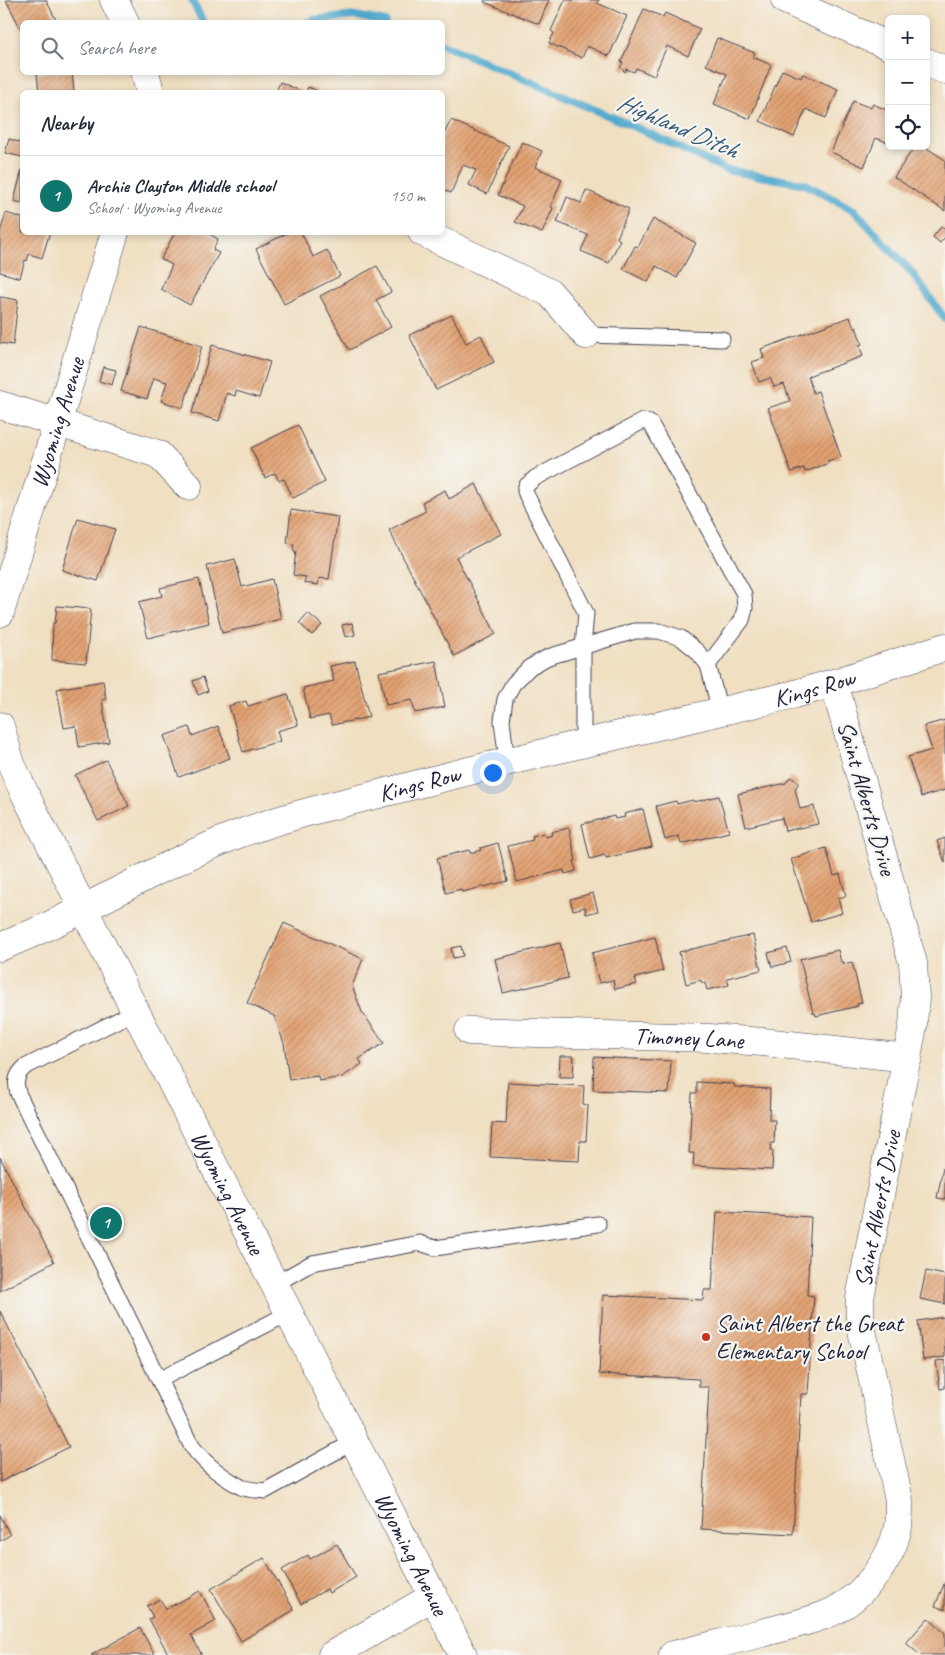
<!DOCTYPE html>
<meta charset="utf-8">
<style>
:root{--surface:#fff;--page:#f6f6f7;--text:#1f2937;--muted:#747a83;--line:#e0e1e3;--accent:#0f766e}
body{margin:0;font-family:Caveat,sans-serif;background:var(--page);color:var(--text)}
.controls{position:absolute;right:15px;top:15px;display:grid;overflow:hidden;border-radius:8px;box-shadow:0 2px 8px #0003}
.controls button{width:45px;height:45px;display:grid;place-items:center;padding:0;border:0;border-bottom:1px solid var(--line);background:var(--surface);color:var(--text);font:25px sans-serif}
.you{position:absolute;left:492px;top:772px;width:18px;height:18px;margin:-12px;border:4px solid #fff;border-radius:50%;background:#1a73e8;box-shadow:0 0 0 8px #1a73e833}
.badge{display:grid;place-items:center;width:32px;height:32px;border-radius:50%;background:var(--accent);color:#fff;font-size:16px;font-weight:700}
.pin{position:absolute;translate:-50% -50%;border:2px solid #fff;box-shadow:0 1px 5px #0006}
.list{margin:0;padding:0;list-style:none}
h2{display:flex;justify-content:space-between;align-items:center;height:65px;margin:0;padding:0 20px;font-size:21px}
h2 small{font-size:16px;font-weight:400;color:var(--muted)}
.list li{display:grid;grid-template-columns:32px 1fr auto;gap:15px;align-items:center;box-sizing:border-box;height:80px;padding:0 20px;border-top:1px solid var(--line)}
.list b{display:block;font-size:19px;white-space:nowrap}
.list p{margin:0;font-size:16px;white-space:nowrap;color:var(--muted)}
.list em{font-size:16px;font-style:normal;color:var(--muted)}
.icon{flex:none;width:28px;height:28px;fill:none;stroke:currentColor;stroke-width:2;stroke-linecap:round;stroke-linejoin:round}
.map{position:relative;flex:none;width:945px;height:1655px;overflow:hidden}
.search{position:absolute;background:var(--surface);box-shadow:0 2px 8px #0003;left:20px;top:20px;width:425px;height:55px;display:flex;align-items:center;gap:12px;box-sizing:border-box;padding:0 18px;border-radius:8px;color:var(--muted);font-size:19px}
.panel{position:absolute;background:var(--surface);box-shadow:0 2px 8px #0003;left:20px;top:90px;width:425px;height:145px;border-radius:8px}
.map>svg:first-child{display:block}
</style>
<div class="map">
<svg width="945" height="1655" viewBox="0 0 945 1655">
<defs>
<pattern id="building-hatch" width="6" height="6" patternUnits="userSpaceOnUse" patternTransform="scale(1.25)"><rect width="6" height="6" fill="#e3a272"/><path d="M-1 1l2-2M0 6l6-6M5 7l2-2" fill="none" stroke="#b8845f"/></pattern>
</defs>
<rect width="100%" height="100%" fill="#f6f6f2"/>
<filter id="ink" filterUnits="userSpaceOnUse"><feTurbulence type="fractalNoise" baseFrequency=".02" numOctaves="2"/><feDisplacementMap in="SourceGraphic" scale="10" xChannelSelector="R" yChannelSelector="G"/><feConvolveMatrix kernelMatrix="1 2 1 2 8 2 1 2 1" color-interpolation-filters="sRGB"/></filter>
<filter id="wash" filterUnits="userSpaceOnUse"><feTurbulence type="fractalNoise" baseFrequency=".0096" numOctaves="4" result="noise"/><feDisplacementMap in="SourceGraphic" scale="20" xChannelSelector="R" yChannelSelector="G"/><feGaussianBlur stdDeviation="1.12" result="paint"/><feColorMatrix in="noise" values="0 0 0 0 0 0 0 0 0 0 0 0 0 0 0 0 0 1.4 0 .05"/><feComposite in="paint" operator="in"/></filter>
<g filter="url(#wash)">
<rect width="100%" height="100%" fill="#f0dfc1"/>
<g fill="none" stroke-linecap="round" stroke-linejoin="round">
<g stroke="#4fa9cd" stroke-width="8">
<polyline points="192,0 203,22"/>
<polyline points="309,22 314,20 356,16 385,22"/>
<polyline points="442,44 642,130 727,170 805,184 854,210 912,273 945,319"/>
</g>
</g>
<g id="blocks">
<g fill="url(#building-hatch)">
<polygon points="6,0 46,0 57,22 22,22 22,31"/>
<polygon points="485,0 549,0 539,24 484,2"/>
<polygon points="565,0 599,0 597,3 627,16 609,56 587,46 582,58 549,43 554,33 551,31"/>
<polygon points="644,9 663,17 665,13 700,29 688,56 667,46 654,76 636,68 634,72 626,69 625,72 620,67 623,63 621,62"/>
<polygon points="717,38 755,53 753,57 771,65 750,119 714,104 727,74 706,65"/>
<polygon points="782,70 801,78 803,74 838,89 826,118 806,109 794,137 760,121"/>
<polygon points="48,72 72,72 74,92 39,92 37,74"/>
<polygon points="280,82 303,92 276,92"/>
<polygon points="308,87 320,92 306,92"/>
<polygon points="853,101 871,108 873,104 889,111 889,143 876,138 864,167 831,152"/>
<polygon points="451,120 509,146 487,194 469,185 476,170 463,165 451,193 442,189 442,138"/>
<polygon points="9,139 22,143 22,157 5,153"/>
<polygon points="522,142 542,151 535,167 562,179 551,207 553,208 542,233 515,222 523,206 498,195"/>
<polygon points="915,146 924,146 945,160 945,211 894,177"/>
<polygon points="22,169 22,203 14,201"/>
<polygon points="586,190 629,209 617,238 620,240 609,263 581,251 588,235 557,222 567,197 581,203"/>
<polygon points="6,213 22,218 22,232 50,232 42,258 29,254 27,261 25,260 20,278 0,272 0,232"/>
<polygon points="653,219 696,243 677,278 656,266 648,282 623,269 635,246 638,247"/>
<polygon points="941,227 945,229 945,237 940,243 933,237"/>
<polygon points="175,232 206,232 218,239 213,250 219,253 190,305 161,289 172,265 161,259"/>
<polygon points="289,232 301,232 313,257 327,250 340,276 284,304 256,249"/>
<polygon points="377,266 391,292 376,300 391,327 349,350 320,296"/>
<polygon points="0,297 18,300 13,345 0,343"/>
<polygon points="452,315 466,343 481,335 494,362 436,390 409,335"/>
<polygon points="850,317 854,328 856,327 862,344 859,345 863,356 808,376 813,393 818,391 841,457 827,461 829,463 805,472 804,468 791,472 768,408 790,401 784,384 774,387 770,378 759,382 752,362 764,358 761,349"/>
<polygon points="141,327 202,346 183,408 161,401 167,382 154,378 147,399 121,391"/>
<polygon points="212,345 270,362 259,398 236,391 235,396 227,393 219,421 192,413"/>
<polygon points="103,367 116,370 112,385 99,381"/>
<polygon points="298,425 325,482 293,498 284,479 279,481 275,473 265,478 251,448"/>
<polygon points="476,484 501,534 456,557 496,634 454,656 389,530 426,511 422,502 445,490 449,499"/>
<polygon points="291,510 338,517 329,579 319,578 318,585 304,583 306,577 293,575 296,551 293,551 294,544 287,543"/>
<polygon points="78,518 115,529 98,581 62,570"/>
<polygon points="235,559 242,587 272,579 281,619 222,633 207,566"/>
<polygon points="199,579 209,623 148,638 139,602 162,596 160,588"/>
<polygon points="57,606 91,609 86,663 52,660 53,623 55,623"/>
<polygon points="308,613 322,625 312,635 299,623"/>
<polygon points="352,623 355,635 345,637 342,625"/>
<polygon points="355,661 369,717 332,725 329,715 310,719 303,688 334,681 330,666"/>
<polygon points="436,661 445,707 415,713 412,700 386,705 379,672"/>
<polygon points="203,677 208,691 198,695 193,681"/>
<polygon points="103,681 106,699 102,700 109,742 79,747 76,726 64,728 57,689"/>
<polygon points="288,694 298,725 277,731 280,741 243,752 229,706 246,701 248,706"/>
<polygon points="945,720 945,790 921,797 908,757 932,750 924,726"/>
<polygon points="218,726 230,758 179,777 164,736 189,727 192,736"/>
<polygon points="106,760 129,806 98,821 75,775"/>
<polygon points="790,777 799,782 795,789 800,809 814,806 818,824 785,831 782,818 746,827 738,794 786,783"/>
<polygon points="719,796 729,832 681,844 679,836 665,840 656,806 676,801 677,804 693,800 694,802"/>
<polygon points="643,809 652,847 606,858 605,855 590,859 582,824 614,816 615,819 625,817 624,814"/>
<polygon points="569,828 576,861 574,861 576,871 565,874 564,870 517,882 508,846 533,840 532,836 544,833 546,837 552,835 551,832"/>
<polygon points="945,838 945,863 937,841"/>
<polygon points="498,843 508,881 462,892 461,889 446,893 437,858 469,850 470,853 481,850 480,848"/>
<polygon points="826,848 834,876 840,874 846,896 838,898 842,913 811,922 791,859"/>
<polygon points="593,893 598,911 586,914 585,907 573,910 570,899"/>
<polygon points="284,923 363,959 352,986 362,1012 384,1043 359,1059 362,1064 342,1077 319,1081 318,1076 289,1080 284,1043 274,1016 247,1003"/>
<polygon points="753,935 761,970 727,978 729,985 707,990 705,983 702,983 701,980 686,984 679,952"/>
<polygon points="655,937 663,971 635,978 637,984 615,989 613,980 599,983 592,953"/>
<polygon points="560,943 568,978 503,993 495,959"/>
<polygon points="461,946 463,956 453,958 451,948"/>
<polygon points="787,948 791,962 772,967 768,953"/>
<polygon points="838,950 841,962 844,962 844,964 852,962 862,1003 857,1004 858,1006 816,1016 815,1013 813,1013 800,959"/>
<polygon points="560,1056 574,1056 573,1077 559,1077"/>
<polygon points="594,1057 671,1061 669,1093 593,1090"/>
<polygon points="508,1082 584,1086 583,1104 588,1105 586,1141 580,1141 579,1161 490,1157 492,1123 506,1124"/>
<polygon points="697,1082 734,1084 735,1087 770,1089 769,1120 775,1120 774,1143 771,1143 770,1151 773,1151 772,1170 693,1166 694,1153 689,1153 692,1093 697,1093"/>
<polygon points="0,1157 54,1262 0,1291"/>
<polygon points="943,1168 945,1169 945,1199 937,1198"/>
<polygon points="717,1212 811,1217 807,1295 814,1296 808,1394 801,1394 793,1534 701,1529 709,1387 699,1387 699,1379 599,1374 603,1295 703,1300 704,1290 712,1290"/>
<polygon points="926,1271 945,1275 945,1304 920,1299"/>
<polygon points="0,1311 69,1447 0,1482"/>
<polygon points="944,1317 945,1357 923,1360 918,1321"/>
<polygon points="945,1360 945,1388 940,1389 936,1361"/>
<polygon points="0,1515 10,1535 0,1541"/>
<polygon points="337,1544 356,1577 329,1593 327,1589 301,1604 282,1570 308,1555 310,1559"/>
<polygon points="264,1558 294,1610 241,1641 211,1589"/>
<polygon points="945,1582 945,1610 935,1606"/>
<polygon points="200,1591 216,1621 191,1635 202,1655 169,1655 149,1619 153,1617 147,1606 160,1599 166,1609"/>
<polygon points="928,1618 945,1633 945,1655 920,1655 906,1643"/>
<polygon points="140,1628 155,1655 91,1655"/>
</g>
</g>
</g>
<g filter="url(#ink)">
<use href="#blocks" fill-opacity="0" stroke="#413e4f" stroke-width="1"/>
<g fill="none" stroke-linecap="round" stroke-linejoin="round">
<g stroke="#413e4f" stroke-width="17">
<g id="lane">
<polyline points="586,335 722,339"/>
<polyline points="583,743 583,647 586,613 527,496 525,491 526,486 535,478 643,421 650,423 652,426 744,594 745,608 742,620 708,665"/>
<polyline points="507,761 502,721 505,699 513,684 530,667 548,657 635,631 659,631 681,638 697,651 708,665 720,711"/>
<path d="M 136,1011 L 25,1067 C 16,1075 15,1082 18,1093 L 190,1443 C 201,1461 223,1477 241,1487 C 248,1490 257,1490 265,1491 L 355,1441"/>
<polyline points="275,1284 312,1263 420,1243 435,1248 598,1224"/>
<polyline points="159,1380 289,1313"/>
</g>
</g>
<g stroke="#413e4f" stroke-width="29">
<g id="street">
<polyline points="785,0 889,46"/>
<polyline points="926,62 945,70"/>
<polyline points="422,232 550,293 586,335"/>
<polyline points="0,405 158,454 188,486"/>
<path id="s1" d="M 469,1031 L 709,1038 L 763,1042 L 908,1058"/>
<polyline points="332,1655 434,1596"/>
<path id="s2" d="M 673,1655 C 703,1648 732,1640 762,1633 C 783,1627 804,1623 825,1615 C 859,1602 891,1563 898,1527 C 899,1519 899,1509 899,1500 L 863,1335 L 860,1317 L 860,1298 L 913,1026 L 915,997 L 913,963 L 834,683"/>
</g>
</g>
<g stroke="#413e4f" stroke-width="29">
<g id="secondary">
<polyline points="114,0 125,22"/>
<polyline points="145,72 150,92"/>
<path id="s3" d="M 0,613 L 115,232"/>
<path id="s4" d="M 0,726 L 11,764 L 24,792 L 463,1655"/>
<path id="s5" d="M 0,947 C 81,915 155,867 236,835 C 293,813 354,801 414,785 C 540,752 668,724 795,694 L 834,683 L 945,647"/>
</g>
</g>
<use href="#lane" stroke="#fff" stroke-width="15"/>
<use href="#street" stroke="#fff" stroke-width="28"/>
<use href="#secondary" stroke="#fff" stroke-width="28"/>
</g>
</g>
<circle fill="#c8321e" stroke="#f6f6f2" stroke-width="2" cx="706" cy="1337" r="5"/>
<g text-anchor="middle" stroke-width="4.5" stroke-linejoin="round" paint-order="stroke">
<g font-size="24" fill="#22223b" stroke="#f6f6f2">
<text dy="8" stroke="none"><textPath href="#s3" startOffset="199">Wyoming Avenue</textPath></text>
<text dy="8" stroke="none"><textPath href="#s5" startOffset="858">Kings Row</textPath></text>
<text dy="8" stroke="none"><textPath href="#s5" startOffset="452">Kings Row</textPath></text>
<text transform="translate(867 798) rotate(74)" y="8">Saint Alberts Drive</text>
<text dy="8" stroke="none"><textPath href="#s1" startOffset="220">Timoney Lane</textPath></text>
<text dy="8" stroke="none"><textPath href="#s4" startOffset="520">Wyoming Avenue</textPath></text>
<text dy="8" stroke="none"><textPath href="#s2" startOffset="600">Saint Alberts Drive</textPath></text>
<text dy="8" stroke="none"><textPath href="#s4" startOffset="925">Wyoming Avenue</textPath></text>
</g>
<g font-size="24" fill="#22223b" stroke="#f6f6f2" text-anchor="start">
<text x="716" y="1331">Saint Albert the Great<tspan x="716" dy="28">Elementary School</tspan></text>
</g>
<g font-size="25" font-style="italic" fill="#345875" stroke="#f6f6f2">
<text transform="translate(678 125) rotate(23)" y="9">Highland Ditch</text>
</g>
</g>
</svg>
<div class="controls">
<button>+</button>
<button>−</button>
<button><svg class="icon" aria-label="locate" viewBox="0 0 24 24"><circle cx="12" cy="12" r="6"/><path d="M12 2v4M12 18v4M2 12h4M18 12h4"/></svg></button>
</div>
<div class="you"></div>
<div class="pin badge" style="left:106px;top:1223px">1</div>
<div class="search"><svg class="icon" aria-label="search" viewBox="0 0 24 24"><circle cx="10" cy="10" r="6"/><path d="M15 15l6 6"/></svg>Search here</div>
<section class="panel">
<h2>Nearby<small></small></h2>
<ul class="list">
<li><span class="badge">1</span><div><b>Archie Clayton Middle school</b><p>School · Wyoming Avenue</p></div><em>150 m</em></li>
</ul>
</section>
</div>
